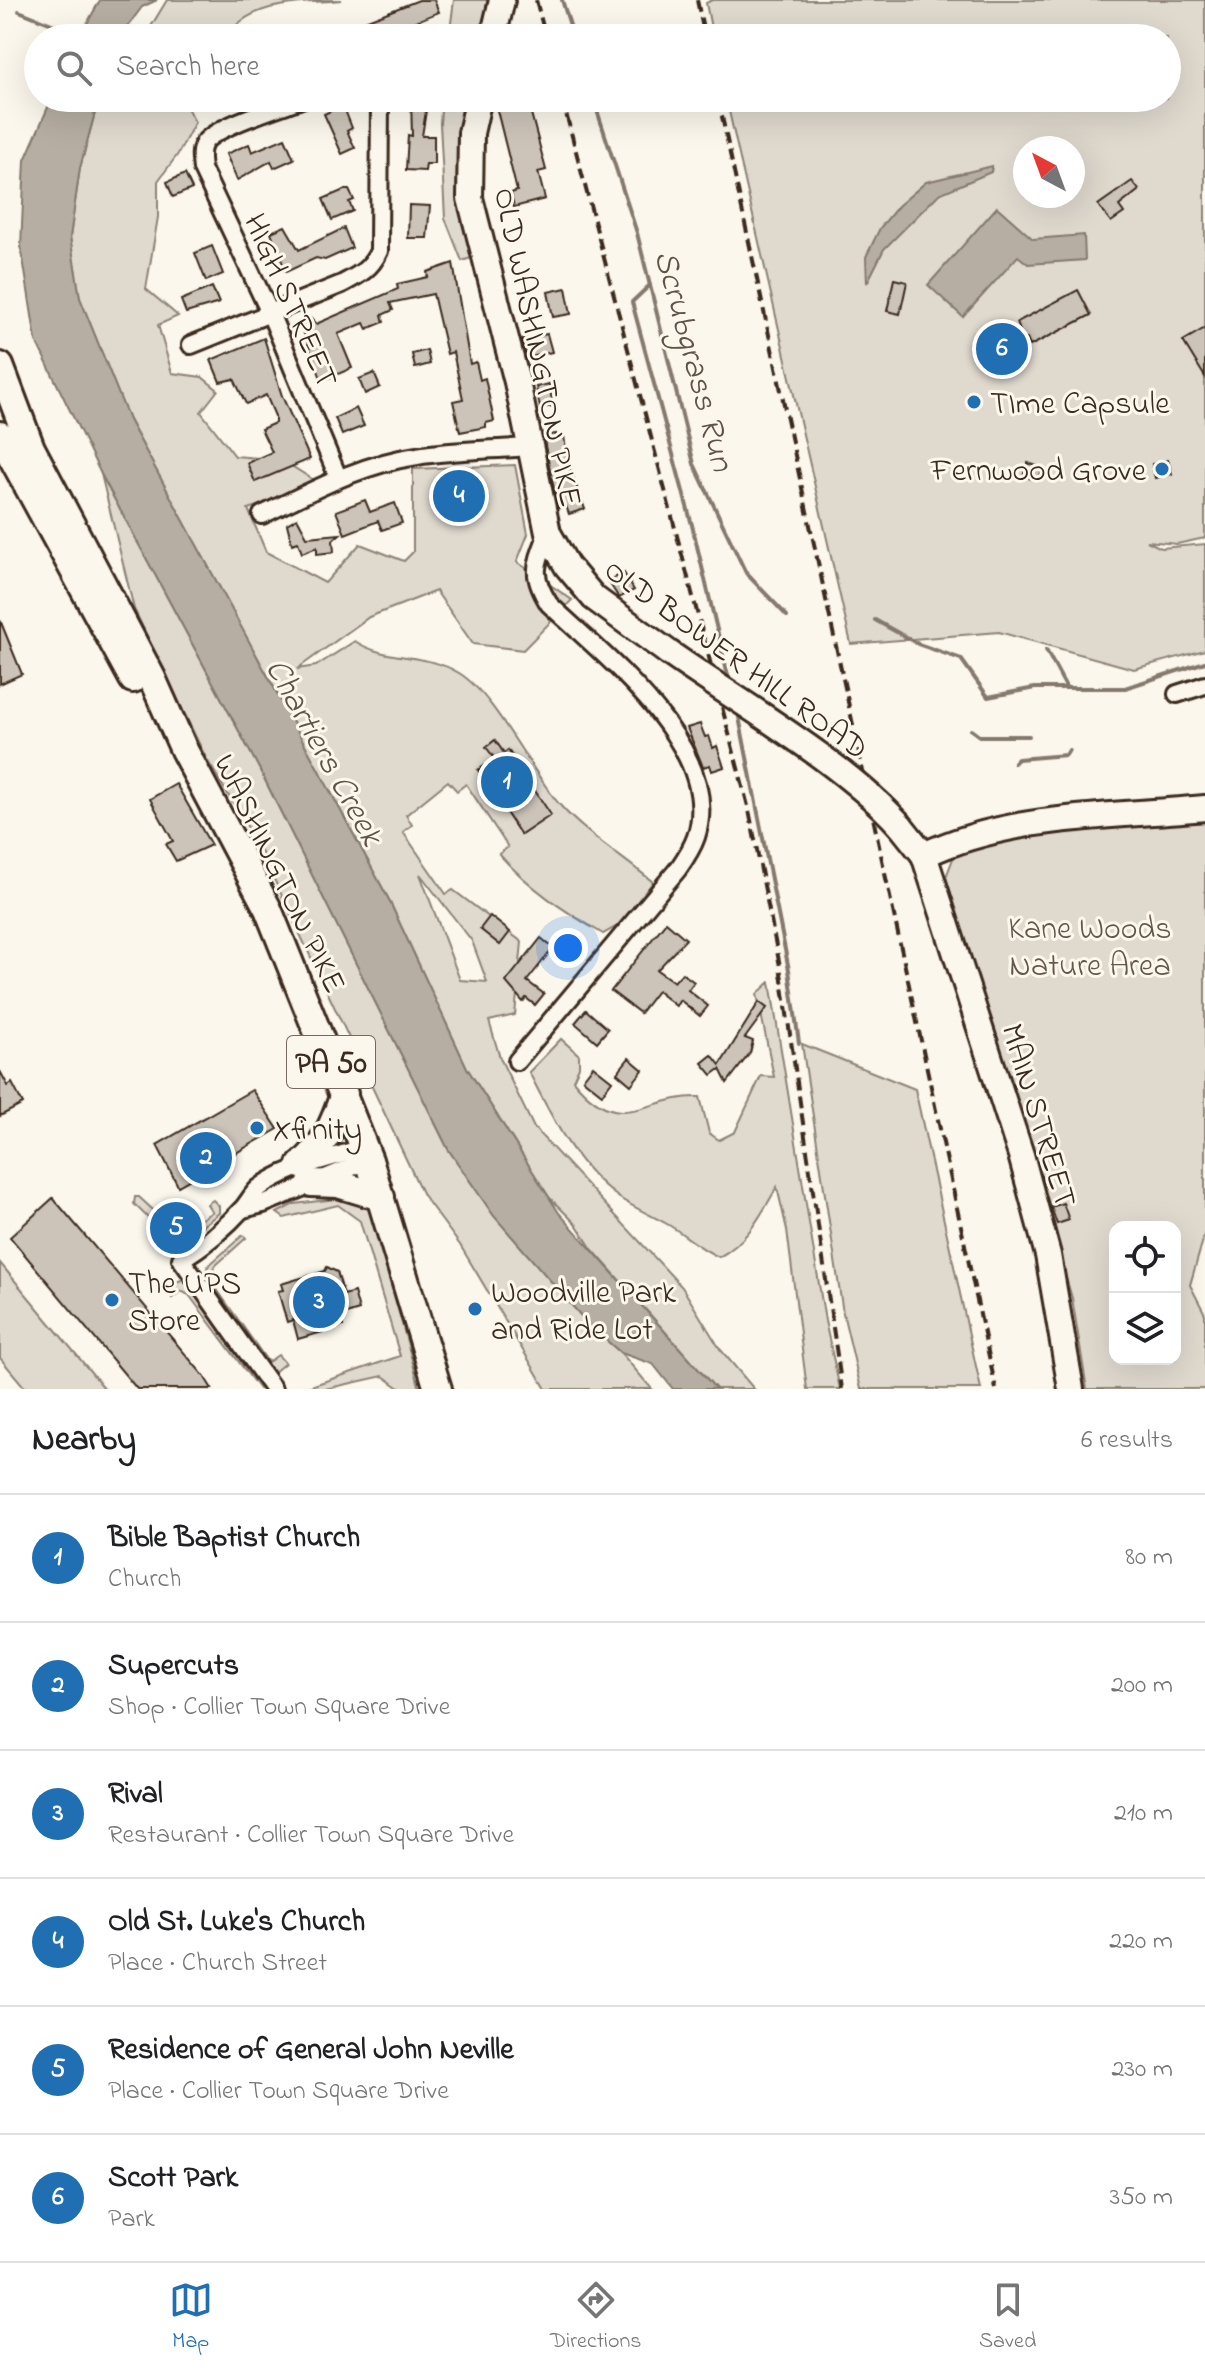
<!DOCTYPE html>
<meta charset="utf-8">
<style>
:root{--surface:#fff;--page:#f6f6f6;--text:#202124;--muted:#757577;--line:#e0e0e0;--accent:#1f6fb2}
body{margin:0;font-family:"Indie Flower",sans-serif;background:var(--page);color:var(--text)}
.controls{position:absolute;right:24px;bottom:24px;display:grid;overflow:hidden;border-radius:16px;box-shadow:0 8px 32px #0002}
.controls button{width:72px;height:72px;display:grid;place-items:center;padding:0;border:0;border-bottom:2px solid var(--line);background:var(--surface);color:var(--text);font:40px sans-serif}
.compass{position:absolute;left:1013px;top:136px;width:72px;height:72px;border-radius:50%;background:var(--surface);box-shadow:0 8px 32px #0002;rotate:319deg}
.you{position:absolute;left:568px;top:948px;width:28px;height:28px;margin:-20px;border:6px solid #fff;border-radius:50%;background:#1a73e8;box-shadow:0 0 0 12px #1a73e833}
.badge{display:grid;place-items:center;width:52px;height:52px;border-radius:50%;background:var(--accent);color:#fff;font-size:26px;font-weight:700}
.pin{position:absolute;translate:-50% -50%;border:4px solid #fff;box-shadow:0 2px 8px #0006}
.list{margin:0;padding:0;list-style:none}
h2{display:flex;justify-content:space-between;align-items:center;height:104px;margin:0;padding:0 32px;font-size:34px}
h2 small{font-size:26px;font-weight:400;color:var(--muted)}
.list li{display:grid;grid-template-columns:52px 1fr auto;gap:24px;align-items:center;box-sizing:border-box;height:128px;padding:0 32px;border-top:2px solid var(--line)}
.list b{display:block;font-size:30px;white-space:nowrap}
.list p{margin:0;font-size:26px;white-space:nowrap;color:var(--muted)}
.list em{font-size:26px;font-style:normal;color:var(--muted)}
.icon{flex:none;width:44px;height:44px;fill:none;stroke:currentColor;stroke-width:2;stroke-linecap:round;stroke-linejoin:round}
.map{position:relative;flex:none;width:1205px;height:1389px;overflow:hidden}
.search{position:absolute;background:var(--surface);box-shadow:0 8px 32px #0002;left:24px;right:24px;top:24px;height:88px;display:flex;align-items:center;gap:20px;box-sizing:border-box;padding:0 28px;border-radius:44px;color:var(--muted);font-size:30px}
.sheet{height:872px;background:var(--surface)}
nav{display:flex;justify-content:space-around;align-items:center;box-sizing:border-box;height:112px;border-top:2px solid var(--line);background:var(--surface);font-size:22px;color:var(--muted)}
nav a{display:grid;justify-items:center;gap:4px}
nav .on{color:var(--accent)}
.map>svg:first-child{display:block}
</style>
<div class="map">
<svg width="1205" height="1389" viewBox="0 0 1205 1389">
<rect width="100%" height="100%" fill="#fbf7ec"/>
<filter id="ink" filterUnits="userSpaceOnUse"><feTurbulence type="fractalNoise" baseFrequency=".0125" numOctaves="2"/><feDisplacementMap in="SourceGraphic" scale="16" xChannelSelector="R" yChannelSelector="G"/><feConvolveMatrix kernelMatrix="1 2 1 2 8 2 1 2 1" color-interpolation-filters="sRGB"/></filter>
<g filter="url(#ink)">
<g fill="#dfd9ce" stroke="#8d8276" stroke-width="2" fill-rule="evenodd">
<path d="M 167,0 L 342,0 C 303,4 249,0 226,38 L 144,38 Z"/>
<polygon points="454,0 489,0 480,38 449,38"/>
<path d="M 712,0 L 1205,0 L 1205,538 L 1177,544 L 1147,541 L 1161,548 L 1205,544 L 1205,650 L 1134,669 L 999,632 L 851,644 L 726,98 L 1167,98 L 1167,38 L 713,38 L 706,3 ZM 1025,148 L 1073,148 L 1073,196 L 1025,196 Z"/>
<path d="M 99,98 L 186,98 L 183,101 L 195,122 L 178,154 L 158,181 L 158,217 L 146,289 L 178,316 L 158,325 L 172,373 L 202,377 L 218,390 L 201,412 L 235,456 L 282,460 L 315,481 L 313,486 L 248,509 L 266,552 L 325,583 L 360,544 L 404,561 L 413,552 L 413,469 L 515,465 L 528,534 L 517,562 L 572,600 L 523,650 L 473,644 L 436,591 L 369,617 L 297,669 L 316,666 L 355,641 C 386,662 425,652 459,673 C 494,694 530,770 559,804 C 584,833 623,857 653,882 L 619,925 L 603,934 C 564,911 529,888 499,854 L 508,847 L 466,784 L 457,791 L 448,781 L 406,815 L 412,825 L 403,832 L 446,894 L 453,890 L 522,942 L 515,1015 L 489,1021 L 500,1058 L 534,1128 L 682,1287 L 720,1349 L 754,1389 L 716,1389 L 592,1249 L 576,1224 L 549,1197 L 467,1068 L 388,898 L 129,420 L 80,298 L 70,237 L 80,168 ZM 420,874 L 472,941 L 487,982 L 460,980 Z"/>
<path d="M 442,98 L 467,98 C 459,162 458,194 471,258 L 462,261 L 445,218 L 440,123 Z"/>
<polygon points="101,474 261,772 448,1149 494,1216 589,1325 621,1353 652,1389 546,1389 460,1245 423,1195 257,843 206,758 134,609"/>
<path d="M 1205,819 L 1205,1233 L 1190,1285 L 1205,1314 L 1205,1389 L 1087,1389 L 1072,1298 L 946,877 L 954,856 C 1029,821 1124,826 1205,819 ZM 1115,1227 L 1175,1227 L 1175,1359 L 1115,1359 Z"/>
<path d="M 770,982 L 825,1321 L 840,1389 L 807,1389 L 787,1230 L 777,1187 C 762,1213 748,1242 719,1257 C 700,1249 686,1235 667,1224 C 651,1215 634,1208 618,1197 C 575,1165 552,1118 529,1072 L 561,1039 L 579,1055 L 579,1067 L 573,1080 C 621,1139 645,1095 700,1097 L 709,1133 L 719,1140 L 735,1132 L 761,1076 L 774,1077 L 757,994 Z"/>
<polygon points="802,1044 915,1089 981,1389 861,1389 843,1313"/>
<polygon points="135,1197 139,1197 165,1221 173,1214 189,1227 212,1212 207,1204 213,1200 219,1206 219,1213 179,1244 170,1240 134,1204"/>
<polygon points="353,1197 370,1208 420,1389 401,1389 383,1376 325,1389 302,1389 400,1356 360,1221 338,1205 284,1218 277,1213 294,1204"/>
<polygon points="243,1235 246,1238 215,1266 211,1281 268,1362 278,1355 285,1363 273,1373 203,1277 208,1266"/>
<polygon points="0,1263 105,1389 26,1389 0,1358"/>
<polygon points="184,1279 192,1286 266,1389 259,1389 189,1295 181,1291 172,1298 167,1291 171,1284"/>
</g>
<g fill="#b6aea2" stroke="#85796d" stroke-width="2">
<polygon points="100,0 157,0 142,7 119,38 79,38"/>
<polygon points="52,98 99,98 80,168 70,237 80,298 129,420 388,898 467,1068 559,1213 716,1389 673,1389 653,1364 621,1353 589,1325 494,1216 448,1149 261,772 101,474 36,341 21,246 25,160"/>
<polygon points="992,166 991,172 939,194 884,249 867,283 866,257 880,228 898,206 926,182"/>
<polygon points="997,207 1033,239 1084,235 1085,260 1028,264 1018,256 963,317 928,285"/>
</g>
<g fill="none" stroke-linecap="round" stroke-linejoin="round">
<g stroke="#85796d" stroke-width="4">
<polyline points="562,0 574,38"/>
<polyline points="19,11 87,38"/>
<polyline points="593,98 637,233 694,464 746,573 787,616"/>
<polyline points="650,285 632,302 692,525 729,680"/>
<polyline points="875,620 918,644 961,659 988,697 1035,688 1125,688 1205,662"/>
<polyline points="1046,650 1066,687"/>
<polyline points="738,712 789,970 799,1043"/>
<polyline points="971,730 979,736 1029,736"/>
<polyline points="1014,763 1018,759 1066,755 1069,750"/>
</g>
</g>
<g fill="#ccc4b9" stroke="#3b2a1e" stroke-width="2">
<polygon points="419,0 434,0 439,12 375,38 321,38"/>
<polygon points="411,98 428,98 422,136 434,136 434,164 426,164 425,171 406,170 408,135 412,136"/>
<polygon points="494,98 527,98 546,170 538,172 545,199 514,207 511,193 517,191"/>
<polygon points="343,105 352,128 347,131 355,148 342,154 324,114"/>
<polygon points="285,138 294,159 274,168 271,161 237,180 226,154 249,144 252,152"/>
<polygon points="185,174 192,189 173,197 167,182"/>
<polygon points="1132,181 1139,190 1119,206 1124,213 1111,222 1098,205"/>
<polygon points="344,190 349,190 354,200 349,202 353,211 332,220 323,199"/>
<polygon points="409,205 430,206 427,238 408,238"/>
<polygon points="285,226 299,250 344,228 352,248 325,260 316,258 286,272 271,232"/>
<polygon points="212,246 223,274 206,281 195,253"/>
<polygon points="453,263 470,364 476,362 480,380 485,378 494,421 486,423 486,427 460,432 453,401 463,399 453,352 447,354 433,294 390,303 393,310 382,315 384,322 367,329 364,323 338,334 352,368 322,381 300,323 310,318 316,324 398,289 397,284 428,277 427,272"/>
<polygon points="894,279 907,282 900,314 887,311"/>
<polygon points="212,287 219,303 186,313 181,300"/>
<polygon points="566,288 571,314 553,317 548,292"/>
<polygon points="1078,290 1091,315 1030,346 1027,339 1023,341 1017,322"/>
<polygon points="1205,328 1205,377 1183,341"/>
<polygon points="547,334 552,352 527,358 522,340"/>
<polygon points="264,338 282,396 310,459 255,482 247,463 272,452 261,429 275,423 275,416 266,395 246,404 234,379 220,382 211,360"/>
<polygon points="427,350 430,364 415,368 412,354"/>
<polygon points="374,373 380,387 365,394 359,379"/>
<polygon points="549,384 553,406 540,408 536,387"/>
<polygon points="356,408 364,426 342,435 335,418"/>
<polygon points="556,434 556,437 564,436 568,464 585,509 569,514 566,506 558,508 545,446 544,436"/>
<polygon points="1168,460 1172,474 1155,478 1152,464"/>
<polygon points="1028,463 1043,468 1038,481 1023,476"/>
<polygon points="445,486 480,486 481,506 436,506 436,493 445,492"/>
<polygon points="365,500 370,512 395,503 402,523 382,530 378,521 345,534 336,511"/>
<polygon points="297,518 307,537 340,534 333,540 334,552 317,554 317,547 302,553 298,542 292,544 287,524"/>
<polygon points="624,573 634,590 619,598 608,581"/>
<polygon points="0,620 22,674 0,684"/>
<polygon points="700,724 705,737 709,736 713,748 717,746 724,767 712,771 710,765 703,767 687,728"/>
<polygon points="495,740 504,753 508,750 551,815 521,835 501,805 497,808 489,797 494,794 478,770 495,759 486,747"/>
<polygon points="176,784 211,845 176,861 166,844 173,841 150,799"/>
<polygon points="490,916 510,932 500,945 480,929"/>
<polygon points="666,922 686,939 657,970 674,982 682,973 694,982 688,990 708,1006 700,1016 680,1000 676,1006 657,991 640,1013 611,991"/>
<polygon points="541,938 553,948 527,981 544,994 535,1005 526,998 523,1002 506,982"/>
<polygon points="759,1002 767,1008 745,1038 753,1041 750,1053 727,1083 720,1069 712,1075 702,1063 712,1055 720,1065"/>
<polygon points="586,1010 608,1029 597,1042 575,1023"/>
<polygon points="629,1058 643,1070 631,1085 617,1073"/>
<polygon points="593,1066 612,1081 602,1094 583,1079"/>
<polygon points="0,1071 8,1086 12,1083 23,1104 0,1116"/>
<polygon points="252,1090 278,1129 178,1186 157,1145"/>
<polygon points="53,1198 204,1376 212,1389 137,1389 10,1237"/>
<polygon points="1063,1203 1069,1220 1057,1224 1051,1207"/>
<polygon points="327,1267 337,1272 344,1295 354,1292 359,1310 340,1316 343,1326 298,1339 293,1320 287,1322 278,1291 283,1290 281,1284 325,1271"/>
</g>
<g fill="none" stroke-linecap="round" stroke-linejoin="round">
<g stroke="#3b2a1e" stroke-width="22">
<g id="street">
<path d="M 304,98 C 283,106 215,126 204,143 C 199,151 201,160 202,169 L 270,313 L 338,477"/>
<path d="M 191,345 L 342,284 C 359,275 371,269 379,251 L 380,98"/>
<path d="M 262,515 C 312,491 361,464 417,456 C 453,450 491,450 528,447"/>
<polyline points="1177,694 1205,685"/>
<path d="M 517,1061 L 678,869 C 685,859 692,849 696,837 C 725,749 605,657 549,604 C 530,574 536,565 548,533"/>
<polyline points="243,1209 263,1204 369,1160"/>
<path d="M 273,1389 L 181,1259 C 203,1247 227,1226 244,1207 C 249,1201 253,1193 259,1188 C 290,1165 329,1160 364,1147"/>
</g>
</g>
<g stroke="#3b2a1e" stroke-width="30">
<g id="secondary">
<polyline points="493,38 502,0"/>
<polyline points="479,98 471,133 470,198 517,382 548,533 567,566 594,598 669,653"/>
<polyline points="900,825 924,855 1021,1155 1048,1255 1071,1389"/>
<path d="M 924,855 C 1010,814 1112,817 1205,808"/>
</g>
</g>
<g stroke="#3b2a1e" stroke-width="32">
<g id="primary">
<polyline points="0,366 31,448 152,678 184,750 268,909 369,1160 438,1389"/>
<polyline points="0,435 133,679"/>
<path d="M 301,1165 C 325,1145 334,1124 344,1094"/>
<polyline points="311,1183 338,1184 381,1197"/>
</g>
</g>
<use href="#street" stroke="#fbf7ec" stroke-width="16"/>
<use href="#secondary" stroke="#fbf7ec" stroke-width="24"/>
<use href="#primary" stroke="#fbf7ec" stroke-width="26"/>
<g stroke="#3b2a1e" stroke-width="4" stroke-dasharray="12 6" stroke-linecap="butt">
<polyline points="536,0 546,38"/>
<polyline points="697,0 705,38"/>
<polyline points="562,98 749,810 780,966 842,1389"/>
<polyline points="718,98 996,1389"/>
</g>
<g stroke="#3b2a1e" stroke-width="30" stroke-linecap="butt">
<path id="secondary-bridge" d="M 669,653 C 743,705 840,760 900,825"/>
</g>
<use href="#secondary-bridge" stroke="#fbf7ec" stroke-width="24"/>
</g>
</g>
<g fill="#1f6fb2" stroke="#fbf7ec" stroke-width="3">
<circle cx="974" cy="402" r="8"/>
<circle cx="1162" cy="469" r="8"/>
<circle cx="257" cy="1128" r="8"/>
<circle cx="112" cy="1300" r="8"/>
<circle cx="475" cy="1309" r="8"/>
</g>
<g text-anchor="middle" stroke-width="6" stroke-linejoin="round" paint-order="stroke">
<rect fill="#fbf7ec" stroke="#75685c" stroke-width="2" x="287" y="1036" width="88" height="52" rx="6"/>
<g font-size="30" font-weight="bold" fill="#3b2a1e">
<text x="331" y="1072">PA 50</text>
</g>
<g font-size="32" fill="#3b2a1e" stroke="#fbf7ec">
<text transform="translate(292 300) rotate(66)" y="11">HIGH STREET</text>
<text transform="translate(539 347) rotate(78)" y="11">OLD WASHINGTON PIKE</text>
<text transform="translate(737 658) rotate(36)" y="11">OLD BOWER HILL ROAD</text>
<text transform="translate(281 873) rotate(64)" y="11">WASHINGTON PIKE</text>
<text transform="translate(1040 1115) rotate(73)" y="11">MAIN STREET</text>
</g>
<g font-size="32" fill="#3b2a1e" stroke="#fbf7ec" text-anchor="start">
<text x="990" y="413">TIme Capsule</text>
<text x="1146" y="480" text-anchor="end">Fernwood Grove</text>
<text x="273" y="1139">Xfinity</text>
<text x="128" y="1293">The UPS<tspan x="128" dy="37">Store</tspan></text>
<text x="491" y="1302">Woodville Park<tspan x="491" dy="37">and Ride Lot</tspan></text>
</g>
<g font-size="32" fill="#64564a" stroke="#fbf7ec">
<text x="1090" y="938">Kane Woods<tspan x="1090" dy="37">Nature Area</tspan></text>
</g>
<g font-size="34" font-style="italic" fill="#605246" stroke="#fbf7ec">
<text transform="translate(696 360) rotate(75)" y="12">Scrubgrass Run</text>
<text transform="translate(326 751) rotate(61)" y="12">Chartiers Creek</text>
</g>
</g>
</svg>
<div class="controls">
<button><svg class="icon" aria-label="locate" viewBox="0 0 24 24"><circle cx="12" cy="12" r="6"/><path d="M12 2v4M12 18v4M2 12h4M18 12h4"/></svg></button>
<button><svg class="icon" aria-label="layers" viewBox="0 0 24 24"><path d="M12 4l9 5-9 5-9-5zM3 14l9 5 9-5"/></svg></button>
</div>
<svg class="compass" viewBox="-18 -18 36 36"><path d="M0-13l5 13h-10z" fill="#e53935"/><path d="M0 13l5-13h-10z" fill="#757577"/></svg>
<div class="you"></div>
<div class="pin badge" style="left:507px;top:782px">1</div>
<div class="pin badge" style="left:206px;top:1158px">2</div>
<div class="pin badge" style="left:319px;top:1302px">3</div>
<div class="pin badge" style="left:459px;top:496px">4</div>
<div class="pin badge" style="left:176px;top:1228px">5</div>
<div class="pin badge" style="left:1002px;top:349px">6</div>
<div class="search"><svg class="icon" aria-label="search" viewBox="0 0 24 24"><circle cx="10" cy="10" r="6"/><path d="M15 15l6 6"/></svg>Search here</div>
</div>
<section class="sheet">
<h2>Nearby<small>6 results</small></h2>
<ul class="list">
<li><span class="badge">1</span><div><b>Bible Baptist Church</b><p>Church</p></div><em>80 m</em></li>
<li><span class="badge">2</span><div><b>Supercuts</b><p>Shop · Collier Town Square Drive</p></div><em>200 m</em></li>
<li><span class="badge">3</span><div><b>Rival</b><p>Restaurant · Collier Town Square Drive</p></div><em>210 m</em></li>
<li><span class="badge">4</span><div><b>Old St. Luke's Church</b><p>Place · Church Street</p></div><em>220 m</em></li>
<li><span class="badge">5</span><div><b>Residence of General John Neville</b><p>Place · Collier Town Square Drive</p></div><em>230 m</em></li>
<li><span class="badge">6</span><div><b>Scott Park</b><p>Park</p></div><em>350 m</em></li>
</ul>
</section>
<nav>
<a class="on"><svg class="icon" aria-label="map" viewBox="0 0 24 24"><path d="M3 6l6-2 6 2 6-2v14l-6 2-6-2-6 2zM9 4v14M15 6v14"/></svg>Map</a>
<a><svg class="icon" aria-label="directions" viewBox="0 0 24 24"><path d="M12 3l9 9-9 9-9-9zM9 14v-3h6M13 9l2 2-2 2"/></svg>Directions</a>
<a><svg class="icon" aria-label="saved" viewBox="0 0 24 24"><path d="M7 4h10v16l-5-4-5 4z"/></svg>Saved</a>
</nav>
